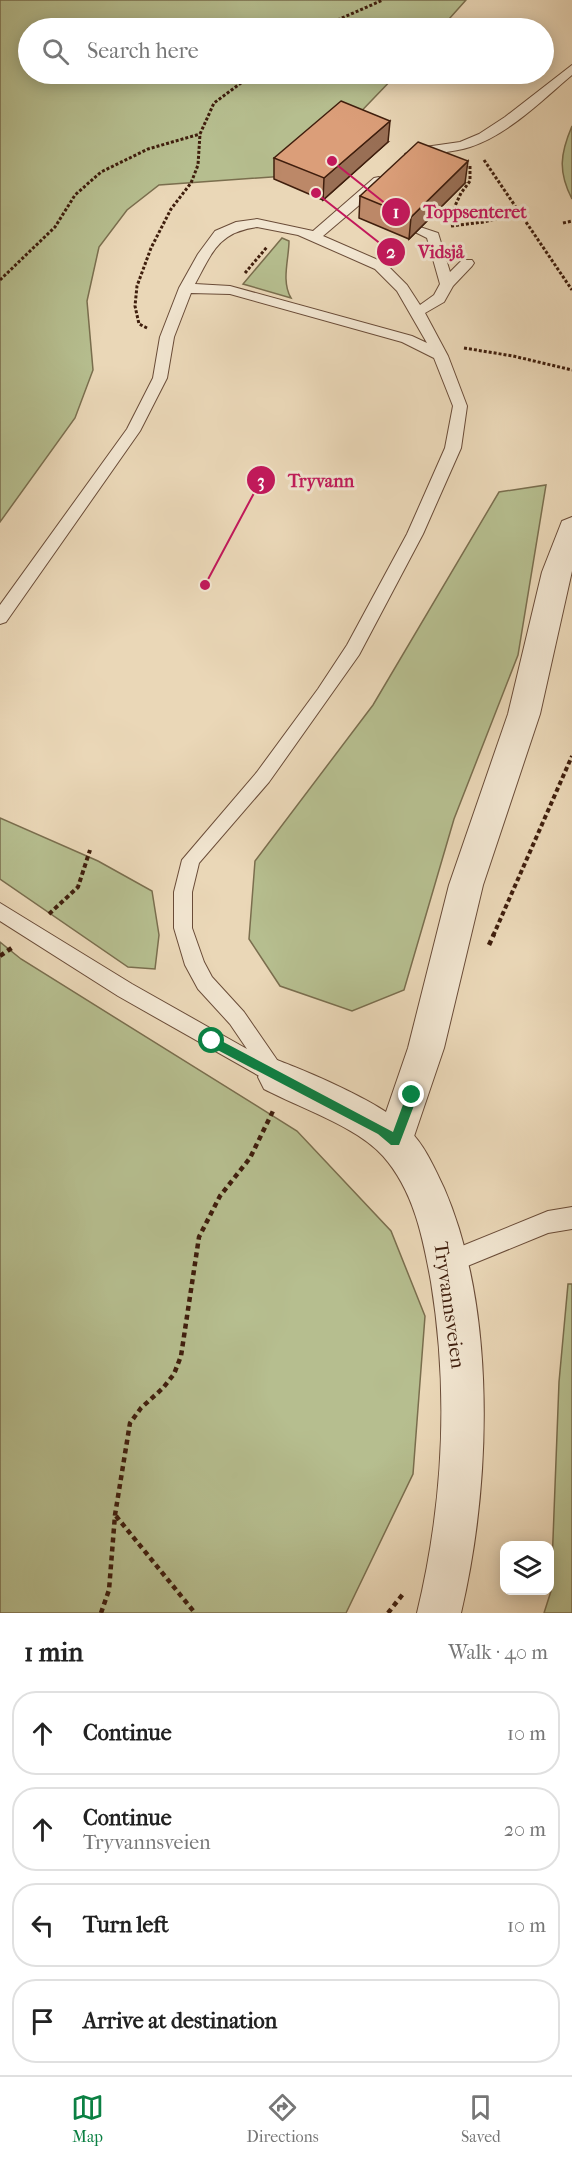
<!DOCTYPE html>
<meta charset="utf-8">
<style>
:root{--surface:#fff;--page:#f6f6f6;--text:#222;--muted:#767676;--line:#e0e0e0;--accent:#0b8043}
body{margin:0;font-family:"IM FELL French Canon",serif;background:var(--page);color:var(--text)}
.controls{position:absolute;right:18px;bottom:18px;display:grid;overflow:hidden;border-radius:12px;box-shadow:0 3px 15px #0003}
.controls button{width:54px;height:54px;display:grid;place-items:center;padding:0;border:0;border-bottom:2px solid var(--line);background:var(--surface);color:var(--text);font:30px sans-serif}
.stop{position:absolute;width:18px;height:18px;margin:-14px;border:4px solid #0b8043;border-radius:50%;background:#fff}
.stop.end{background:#0b8043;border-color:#fff;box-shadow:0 2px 6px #0008}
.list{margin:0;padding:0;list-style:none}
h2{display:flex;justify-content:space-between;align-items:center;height:78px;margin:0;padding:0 24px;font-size:26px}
h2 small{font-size:20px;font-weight:400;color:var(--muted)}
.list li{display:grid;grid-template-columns:39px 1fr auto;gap:18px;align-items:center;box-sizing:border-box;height:84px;margin:0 12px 12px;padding:0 12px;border:2px solid var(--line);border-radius:24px}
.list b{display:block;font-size:22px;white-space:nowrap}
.list p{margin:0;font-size:20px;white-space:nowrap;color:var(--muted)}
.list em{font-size:20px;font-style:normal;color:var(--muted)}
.icon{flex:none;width:33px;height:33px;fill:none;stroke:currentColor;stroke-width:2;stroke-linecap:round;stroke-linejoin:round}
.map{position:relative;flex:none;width:572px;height:1613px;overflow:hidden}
.search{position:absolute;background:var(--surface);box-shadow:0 3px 15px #0003;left:18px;right:18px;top:18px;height:66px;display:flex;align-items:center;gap:15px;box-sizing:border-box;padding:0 21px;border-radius:33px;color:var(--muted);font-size:22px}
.sheet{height:462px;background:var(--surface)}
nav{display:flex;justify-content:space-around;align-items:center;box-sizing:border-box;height:84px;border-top:2px solid var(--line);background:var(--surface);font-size:16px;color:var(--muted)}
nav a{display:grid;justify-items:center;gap:3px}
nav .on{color:var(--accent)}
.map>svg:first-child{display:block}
</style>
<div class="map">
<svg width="572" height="1613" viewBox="0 0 572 1613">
<rect width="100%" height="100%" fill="#ead7b7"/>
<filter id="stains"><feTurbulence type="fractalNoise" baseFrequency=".00333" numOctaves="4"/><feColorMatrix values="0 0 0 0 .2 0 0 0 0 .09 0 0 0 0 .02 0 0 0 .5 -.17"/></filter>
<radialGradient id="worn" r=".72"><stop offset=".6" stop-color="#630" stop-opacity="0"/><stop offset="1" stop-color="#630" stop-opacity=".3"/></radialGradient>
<g fill="#b6be8f" stroke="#7a6e4e" stroke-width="1.5">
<polygon points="0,0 466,0 441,28 28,28 28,74 397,74 300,175 159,185 127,210 99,247 87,301 93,370 75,418 0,522"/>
<path d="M 572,126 L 572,199 C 558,172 560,154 572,126 Z"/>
<path d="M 282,238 L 289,241 C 289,259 281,281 291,298 L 243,284 Z"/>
<polygon points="546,485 518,655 454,819 404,990 352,1011 280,986 249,939 255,861 373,705 499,492"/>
<polygon points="0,818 98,861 152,891 159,935 155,969 128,967 0,879"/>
<polygon points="0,942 21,959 297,1131 391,1231 425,1316 413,1474 346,1613 0,1613"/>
<polygon points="568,1284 572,1284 572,1613 544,1613 551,1591 559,1382"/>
</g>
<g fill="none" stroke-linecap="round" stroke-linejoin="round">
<g stroke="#6a4c38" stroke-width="2">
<g id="service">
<path d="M 572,65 L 572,75 C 541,101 509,134 470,147 C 451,153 430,153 411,158 L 405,154 L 418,148 L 460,142 L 479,134 L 505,117 Z"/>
<path d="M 379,177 L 385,181 L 384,184 L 323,236 L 385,263 L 407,285 L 420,305 L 434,295 L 440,284 L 427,238 L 413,231 L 415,228 L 420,227 L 438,233 L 450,272 L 462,260 L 472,260 L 474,263 L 472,266 L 453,286 L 444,302 L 425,313 L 448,356 L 467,406 L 461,448 L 423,534 L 359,655 L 269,782 L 199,863 L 192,892 L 192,928 L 204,962 L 212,977 L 244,1012 L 284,1070 L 287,1077 L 284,1084 L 277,1086 L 118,996 L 0,921 L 0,903 L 132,984 L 247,1049 L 230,1024 L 198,989 L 185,965 L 174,928 L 174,892 L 182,860 L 257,772 L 318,689 L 347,645 L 407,534 L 445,448 L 453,406 L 434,358 L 402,342 L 230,294 L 191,293 L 174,337 L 167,378 L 140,431 L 6,622 L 0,624 L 0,605 L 127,429 L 153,378 L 160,337 L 179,288 L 198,254 L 215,231 L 236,222 L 257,219 L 313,231 L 374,178 ZM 257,227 L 298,235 L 375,269 L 397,291 L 427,343 L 412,336 L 230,286 L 195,284 C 212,253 218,232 257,227 Z"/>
<polygon points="572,1207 572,1229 548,1233 448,1274 440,1271 437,1263 440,1255 548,1211"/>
</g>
</g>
<g stroke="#6a4c38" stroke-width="2">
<polygon id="minor" points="572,517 572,571 540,714 483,885 444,1048 408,1154 395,1159 382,1154 376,1141 408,1048 449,885 508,714 542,572 562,521"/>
</g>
<g stroke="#6a4c38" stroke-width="2">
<path id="tertiary" d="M 277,1060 C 311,1073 385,1104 409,1130 C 425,1146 434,1167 444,1188 C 497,1310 491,1485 461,1613 L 417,1613 C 443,1505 449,1393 431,1282 C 423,1238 414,1191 383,1156 C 356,1126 300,1108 264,1089 L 258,1077 L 264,1065 Z"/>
</g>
<g stroke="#3f1e0d" stroke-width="3" stroke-dasharray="3 2" stroke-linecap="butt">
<polyline points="319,28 383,0"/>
<polyline points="484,160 572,290"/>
<polyline points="447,223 461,193 470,181 470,165"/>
<polyline points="563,223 572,221"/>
<polyline points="451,226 484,222 520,213"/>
<polyline points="245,273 267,247"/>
<polyline points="0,280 55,227 75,195 101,172 148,149 200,134"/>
<polyline points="147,328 139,324 135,306 137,286 151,248 171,209 191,183 198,165 200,134 214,103 253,74"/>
<polyline points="464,348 513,356 572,370"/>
</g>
<g stroke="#3f1e0d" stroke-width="4" stroke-dasharray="4.5 3" stroke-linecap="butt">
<polyline points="49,914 78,887 90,850"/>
<polyline points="493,936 572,756"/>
</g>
<g stroke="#3f1e0d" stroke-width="4.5" stroke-dasharray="5 4" stroke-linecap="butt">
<polyline points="489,945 494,934"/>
<polyline points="0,956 13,947"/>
<polyline points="116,1516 195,1613"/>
<polyline points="101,1613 109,1590 115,1515 130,1423 141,1408 163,1388 174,1374 181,1356 199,1237 220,1196 250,1158 273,1111"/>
<polyline points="388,1613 403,1594"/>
</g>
<use href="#service" fill="#f1e5d0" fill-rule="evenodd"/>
<use href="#minor" fill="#f1e5d0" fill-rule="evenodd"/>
<use href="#tertiary" fill="#f1e5d0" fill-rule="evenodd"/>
</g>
<g fill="#bc8868" stroke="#3f1e0d" stroke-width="1.5">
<polygon points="388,142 323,200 274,179 274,158"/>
<polygon points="465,183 409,239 359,218 360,196"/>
</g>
<g fill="#996f55" stroke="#3f1e0d" stroke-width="1.5">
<polygon points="390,121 388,142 323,200 324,178"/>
<polygon points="468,161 465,183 409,239 411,217"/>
</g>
<g fill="#db9e79" stroke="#3f1e0d" stroke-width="1.5">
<polygon points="341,101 390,121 324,178 274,158"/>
<polygon points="418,142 468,161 411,217 360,196"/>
</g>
<polygon fill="#0b8043" points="212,1036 393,1132 408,1091 416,1091 418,1095 399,1145 391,1145 378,1134 208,1045 207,1041"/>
<g text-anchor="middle" stroke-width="6" stroke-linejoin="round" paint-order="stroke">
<g font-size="20" fill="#3f1e0d" stroke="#f1e5d0">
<text transform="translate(450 1305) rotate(82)" y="7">Tryvannsveien</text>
</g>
</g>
<path fill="none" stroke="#c2185b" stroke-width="2" d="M332 161L396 212M316 193L391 252M205 585L261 480"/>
<g fill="#c2185b" stroke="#f1e5d0" stroke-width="2">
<circle cx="332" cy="161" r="6"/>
<circle cx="316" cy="193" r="6"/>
<circle cx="205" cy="585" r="6"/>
<circle cx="396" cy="212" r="15"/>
<circle cx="391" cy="252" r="15"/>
<circle cx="261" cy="480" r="15"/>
</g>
<g font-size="18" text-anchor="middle" font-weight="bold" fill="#fff">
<text x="396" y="218">1</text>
<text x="391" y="258">2</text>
<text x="261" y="487">3</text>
</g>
<g font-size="18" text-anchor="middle" font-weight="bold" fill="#c2185b" stroke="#f1e5d0" stroke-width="6" stroke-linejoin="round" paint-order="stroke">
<text x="475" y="218">Toppsenteret</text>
<text x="441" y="258">Vidsjå</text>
<text x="321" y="487">Tryvann</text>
</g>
<rect width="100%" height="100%" filter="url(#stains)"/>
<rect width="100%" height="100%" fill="url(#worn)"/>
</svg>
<div class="controls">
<button><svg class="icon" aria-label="layers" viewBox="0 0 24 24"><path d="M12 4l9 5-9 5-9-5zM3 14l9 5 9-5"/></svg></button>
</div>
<div class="stop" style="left:212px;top:1041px"></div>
<div class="stop end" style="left:412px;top:1095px"></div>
<div class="search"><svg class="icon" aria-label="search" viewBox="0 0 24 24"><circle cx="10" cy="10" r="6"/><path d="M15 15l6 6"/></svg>Search here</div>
</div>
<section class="sheet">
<h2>1 min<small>Walk · 40 m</small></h2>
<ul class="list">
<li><svg class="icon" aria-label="ahead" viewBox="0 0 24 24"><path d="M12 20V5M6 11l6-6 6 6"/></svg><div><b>Continue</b></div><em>10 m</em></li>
<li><svg class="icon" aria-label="ahead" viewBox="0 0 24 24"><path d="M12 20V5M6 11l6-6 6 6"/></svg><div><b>Continue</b><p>Tryvannsveien</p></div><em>20 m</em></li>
<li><svg class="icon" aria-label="left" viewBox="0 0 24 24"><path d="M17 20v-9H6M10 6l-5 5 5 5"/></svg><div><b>Turn left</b></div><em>10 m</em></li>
<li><svg class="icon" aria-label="arrive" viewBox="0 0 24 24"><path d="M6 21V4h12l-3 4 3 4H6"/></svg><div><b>Arrive at destination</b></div></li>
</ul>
</section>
<nav>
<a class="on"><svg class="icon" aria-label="map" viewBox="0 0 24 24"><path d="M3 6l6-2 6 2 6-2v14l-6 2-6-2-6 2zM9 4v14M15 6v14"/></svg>Map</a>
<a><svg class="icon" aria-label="directions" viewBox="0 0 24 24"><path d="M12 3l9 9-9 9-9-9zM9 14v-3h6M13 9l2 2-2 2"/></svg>Directions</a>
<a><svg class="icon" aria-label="saved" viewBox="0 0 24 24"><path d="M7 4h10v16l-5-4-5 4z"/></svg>Saved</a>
</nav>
